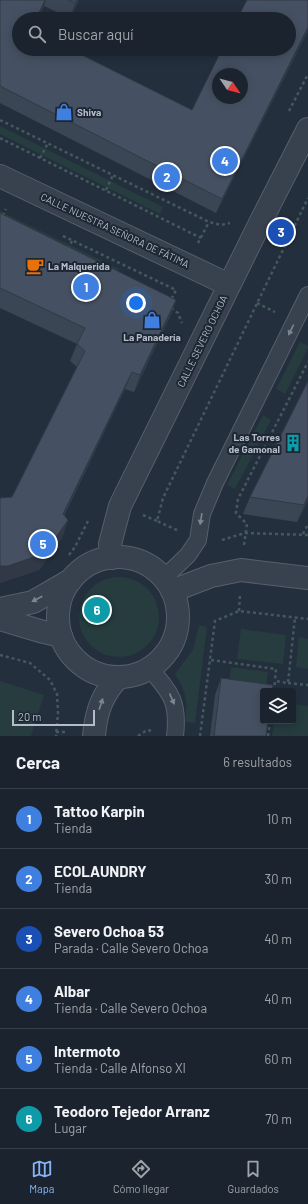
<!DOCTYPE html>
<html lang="es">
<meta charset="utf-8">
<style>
:root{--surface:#1b232e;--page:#242b36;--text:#f1f3f6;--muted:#a0a4aa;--line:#39404a;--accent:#8ab4f8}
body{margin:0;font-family:Barlow,sans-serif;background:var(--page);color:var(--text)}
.controls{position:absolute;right:12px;bottom:12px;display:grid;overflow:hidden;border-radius:4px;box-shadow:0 2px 10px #0003}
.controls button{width:36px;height:36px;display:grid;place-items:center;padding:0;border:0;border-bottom:1px solid var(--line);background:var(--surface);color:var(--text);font:20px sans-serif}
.compass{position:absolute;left:212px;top:68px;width:36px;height:36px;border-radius:50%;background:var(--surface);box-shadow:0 2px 10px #0003;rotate:125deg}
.scale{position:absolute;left:12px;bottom:10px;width:83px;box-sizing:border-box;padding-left:4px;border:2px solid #b4bcc9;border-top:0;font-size:11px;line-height:14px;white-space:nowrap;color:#b4bcc9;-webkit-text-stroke:3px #1d2633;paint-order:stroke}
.you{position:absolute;left:136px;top:303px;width:14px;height:14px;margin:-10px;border:3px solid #fff;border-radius:50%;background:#1a73e8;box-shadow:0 0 0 6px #1a73e833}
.badge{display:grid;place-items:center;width:26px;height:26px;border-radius:50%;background:var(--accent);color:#fff;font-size:13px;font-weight:700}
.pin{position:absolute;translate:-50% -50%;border:2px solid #fff;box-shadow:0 1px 4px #0006}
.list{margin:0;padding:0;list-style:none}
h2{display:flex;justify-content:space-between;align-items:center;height:52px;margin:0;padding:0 16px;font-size:17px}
h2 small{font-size:13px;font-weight:400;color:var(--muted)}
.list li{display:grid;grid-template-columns:26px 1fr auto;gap:12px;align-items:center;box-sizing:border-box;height:60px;padding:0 16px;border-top:1px solid var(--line)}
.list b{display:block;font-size:15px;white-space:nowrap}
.list p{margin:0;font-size:13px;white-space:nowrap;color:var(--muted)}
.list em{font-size:13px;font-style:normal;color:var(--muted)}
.icon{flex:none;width:22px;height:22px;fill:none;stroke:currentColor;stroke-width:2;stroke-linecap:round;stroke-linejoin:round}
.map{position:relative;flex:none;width:308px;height:736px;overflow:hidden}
.search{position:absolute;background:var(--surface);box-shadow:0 2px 10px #0003;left:12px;right:12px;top:12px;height:44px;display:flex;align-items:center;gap:10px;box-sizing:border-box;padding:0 14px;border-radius:22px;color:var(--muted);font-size:15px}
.sheet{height:412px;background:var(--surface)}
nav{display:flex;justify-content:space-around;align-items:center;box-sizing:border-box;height:56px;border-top:1px solid var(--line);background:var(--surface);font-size:11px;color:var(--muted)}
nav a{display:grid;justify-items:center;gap:2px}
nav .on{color:var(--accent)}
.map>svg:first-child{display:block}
</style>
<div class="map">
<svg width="308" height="736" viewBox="0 0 308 736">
<rect width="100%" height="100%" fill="#242f3e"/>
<g fill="#263c3f">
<polygon points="0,126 163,207 160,214 0,134"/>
<polygon points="0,211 119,269 116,276 0,220"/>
<polygon points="300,342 308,346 308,348 285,394 276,389"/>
<polygon points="263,415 271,420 235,489 227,485"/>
<circle cx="119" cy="617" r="40"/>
<path d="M 199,625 L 207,627 L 195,723 L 185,722 C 188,702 186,691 175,674 L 193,650 Z"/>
<polygon points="241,629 286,635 283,664 237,659"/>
<polygon points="299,637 308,639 308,669 296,667"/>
<polygon points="231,667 268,672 266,687 229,683"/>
<polygon points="0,681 44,695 31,736 0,736"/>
<polygon points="293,704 308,706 308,736 272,736 274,721 293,721"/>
</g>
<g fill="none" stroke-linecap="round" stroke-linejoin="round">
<g stroke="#565f6c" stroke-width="18">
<g id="service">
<polyline points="164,578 188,555 198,540 202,514 215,483 308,295"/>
<path d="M 150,669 C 171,693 179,702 175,736"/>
</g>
</g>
<g stroke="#565f6c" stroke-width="24">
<g id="minor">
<polyline points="0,176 229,285"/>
<circle cx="118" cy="617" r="60"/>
<polyline points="112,558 110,544 120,506 261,221 308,129"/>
<polyline points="172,591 211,576 241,570 308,578"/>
<polyline points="0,609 33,602 71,580"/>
<polyline points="0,619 40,631 61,636"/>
<path d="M 94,736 C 96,712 102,694 119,677"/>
</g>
</g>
<g stroke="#44595c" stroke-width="2.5" stroke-dasharray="3 3" stroke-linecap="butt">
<polyline points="289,111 308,74"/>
<polyline points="0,120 209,222 221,225 230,223"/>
<polyline points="0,138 201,238"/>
<polyline points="40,158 48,143"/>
<polyline points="106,190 113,175"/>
<polyline points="0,221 6,209"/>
<polyline points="63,236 176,290 171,300"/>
<polyline points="198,243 209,222"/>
<polyline points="68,249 72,241"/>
<polyline points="257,303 275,312"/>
<polyline points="171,308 178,313 182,323"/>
<polyline points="143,515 157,521"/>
<polyline points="177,530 157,521 163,498 308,198"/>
<polyline points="303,534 308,524"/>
<polyline points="222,540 245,533 308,535"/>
<polyline points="244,545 247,524 236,513 238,499 308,362"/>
<polyline points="69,555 75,547 88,521"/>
<polyline points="239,611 240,595"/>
<polyline points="0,655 30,663 50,680 57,694 58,713 56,736"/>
<polyline points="211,660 276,669 275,681"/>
<polyline points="288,683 308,685"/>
<polyline points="274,691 275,681 288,683 295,617"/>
<polyline points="56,732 68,732"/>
<polyline points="138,736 147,730 152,731"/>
<polyline points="200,736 215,621 239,611 308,619"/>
<polyline points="268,736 270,721"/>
</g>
<use href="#service" stroke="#38414e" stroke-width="16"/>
<use href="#minor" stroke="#38414e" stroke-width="22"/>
</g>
<g fill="#3b4654">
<polygon points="0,0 79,0 70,18 44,6 38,19 19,19 19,49 192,110 308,0 308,31 216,213 0,103"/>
<polygon points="0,213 176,300 170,317 134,392 125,389 64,516 68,520 62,538 39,570 0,583 0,498 12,497 77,367 70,361 77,344 0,308"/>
<polygon points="250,497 308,501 297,522 243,514"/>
<polygon points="221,678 266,736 210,736 215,695"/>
</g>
<g fill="#303945">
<polygon points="45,0 46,0 44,6 38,19 36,19"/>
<polygon points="77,0 79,0 70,18 75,3"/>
<polygon points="308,27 308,31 216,213 222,199"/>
<polygon points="176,300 170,317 134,392 140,375"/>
<polygon points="132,372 125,389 56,531 63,514"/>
<polygon points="308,496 308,501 297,522 304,505"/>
<polygon points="68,520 62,538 39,570 0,583 0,566"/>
</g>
<g fill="#455162" stroke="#303945" fill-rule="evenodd">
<path d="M 0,0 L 45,0 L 36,19 L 19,19 L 19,49 L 70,49 L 192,110 L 222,49 L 289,49 L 289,19 L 237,19 L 247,0 L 308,0 L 308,27 L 222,199 L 0,86 ZM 218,74 L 242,74 L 242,98 L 218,98 Z"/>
<polygon points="68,0 77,0 75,3"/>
<polygon points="0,213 176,300 140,375 132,372 63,514 68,520 45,553 8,566 0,566 0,498 12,497 85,351 77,344 85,328 0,288"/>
<polygon points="308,381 308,496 304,505 250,497"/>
<polygon points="221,678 273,685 272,691 263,691 263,721 268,721 266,736 214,736"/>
</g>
<defs><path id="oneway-solid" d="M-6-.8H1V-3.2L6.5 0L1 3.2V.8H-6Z"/></defs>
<g fill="#7c8592">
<use href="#oneway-solid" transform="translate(291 330) rotate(116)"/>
<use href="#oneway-solid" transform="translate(201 519) rotate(99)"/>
<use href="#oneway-solid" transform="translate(37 599) rotate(153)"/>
<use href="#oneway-solid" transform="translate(172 699) rotate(66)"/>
<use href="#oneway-solid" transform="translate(101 704) rotate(-72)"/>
</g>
<defs>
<g id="shop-bare" transform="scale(1.38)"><path d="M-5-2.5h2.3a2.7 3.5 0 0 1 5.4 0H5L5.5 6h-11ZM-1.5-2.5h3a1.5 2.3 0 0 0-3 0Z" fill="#3f7fe0" stroke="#1d2633" stroke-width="2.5" paint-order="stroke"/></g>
<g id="cafe-bare" transform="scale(1.38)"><path d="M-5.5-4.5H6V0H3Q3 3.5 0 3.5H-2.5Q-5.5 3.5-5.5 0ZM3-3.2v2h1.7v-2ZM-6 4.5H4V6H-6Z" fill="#e8710a" stroke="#1d2633" stroke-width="2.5" paint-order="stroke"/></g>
<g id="building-bare" transform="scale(1.38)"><path d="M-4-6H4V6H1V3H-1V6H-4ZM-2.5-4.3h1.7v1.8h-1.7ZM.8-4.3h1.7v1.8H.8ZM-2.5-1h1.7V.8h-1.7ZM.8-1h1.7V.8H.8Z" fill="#0f9aa8" stroke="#1d2633" stroke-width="2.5" paint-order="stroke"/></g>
</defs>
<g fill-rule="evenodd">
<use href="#shop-bare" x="64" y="112"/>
<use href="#cafe-bare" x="35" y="266"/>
<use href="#shop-bare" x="152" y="320"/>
<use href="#building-bare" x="293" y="443"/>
</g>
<g text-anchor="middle" stroke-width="4" stroke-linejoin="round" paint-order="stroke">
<g font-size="10" font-weight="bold" fill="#b4bcc9" stroke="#1d2633" text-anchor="start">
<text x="77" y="116">Shiva</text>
<text x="48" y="270">La Malquerida</text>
<text x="152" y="341" text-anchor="middle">La Panadería</text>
<text x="280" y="441" text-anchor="end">Las Torres<tspan x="280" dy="12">de Gamonal</tspan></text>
</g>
<g font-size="10" fill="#b4bcc9" stroke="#1d2633">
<text transform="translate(115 230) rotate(25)" y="4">CALLE NUESTRA SEÑORA DE FÁTIMA</text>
<text transform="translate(202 341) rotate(-64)" y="4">CALLE SEVERO OCHOA</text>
</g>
</g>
</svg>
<div class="controls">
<button><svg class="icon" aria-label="layers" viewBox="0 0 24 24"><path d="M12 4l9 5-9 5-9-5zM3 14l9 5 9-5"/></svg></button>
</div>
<svg class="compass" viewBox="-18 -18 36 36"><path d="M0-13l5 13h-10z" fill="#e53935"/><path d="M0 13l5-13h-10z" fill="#a0a4aa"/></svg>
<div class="scale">20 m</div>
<div class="you"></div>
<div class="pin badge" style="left:86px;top:287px;background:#3f7fe0">1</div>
<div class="pin badge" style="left:167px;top:177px;background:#3f7fe0">2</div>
<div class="pin badge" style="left:281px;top:232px;background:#1a4fb4">3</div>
<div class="pin badge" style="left:225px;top:161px;background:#3f7fe0">4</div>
<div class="pin badge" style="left:43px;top:544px;background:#3f7fe0">5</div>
<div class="pin badge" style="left:97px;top:610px;background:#0f9aa8">6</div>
<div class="search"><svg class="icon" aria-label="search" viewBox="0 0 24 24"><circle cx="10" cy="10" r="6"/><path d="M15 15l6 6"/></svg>Buscar aquí</div>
</div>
<section class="sheet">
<h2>Cerca<small>6 resultados</small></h2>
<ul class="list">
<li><span class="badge" style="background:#3f7fe0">1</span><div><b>Tattoo Karpin</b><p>Tienda</p></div><em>10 m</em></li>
<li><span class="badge" style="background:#3f7fe0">2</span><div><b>ECOLAUNDRY</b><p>Tienda</p></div><em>30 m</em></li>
<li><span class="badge" style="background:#1a4fb4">3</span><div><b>Severo Ochoa 53</b><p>Parada · Calle Severo Ochoa</p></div><em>40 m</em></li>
<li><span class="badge" style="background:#3f7fe0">4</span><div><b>Albar</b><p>Tienda · Calle Severo Ochoa</p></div><em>40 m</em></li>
<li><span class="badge" style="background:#3f7fe0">5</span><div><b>Intermoto</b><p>Tienda · Calle Alfonso XI</p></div><em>60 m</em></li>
<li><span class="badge" style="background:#0f9aa8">6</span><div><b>Teodoro Tejedor Arranz</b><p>Lugar</p></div><em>70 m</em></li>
</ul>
</section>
<nav>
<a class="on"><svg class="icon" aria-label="map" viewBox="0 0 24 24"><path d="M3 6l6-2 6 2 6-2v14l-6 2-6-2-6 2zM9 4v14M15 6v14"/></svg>Mapa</a>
<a><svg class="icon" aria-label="directions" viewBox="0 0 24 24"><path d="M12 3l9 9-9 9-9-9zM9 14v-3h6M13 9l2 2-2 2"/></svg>Cómo llegar</a>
<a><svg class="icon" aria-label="saved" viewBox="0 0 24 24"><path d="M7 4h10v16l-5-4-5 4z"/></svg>Guardados</a>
</nav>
